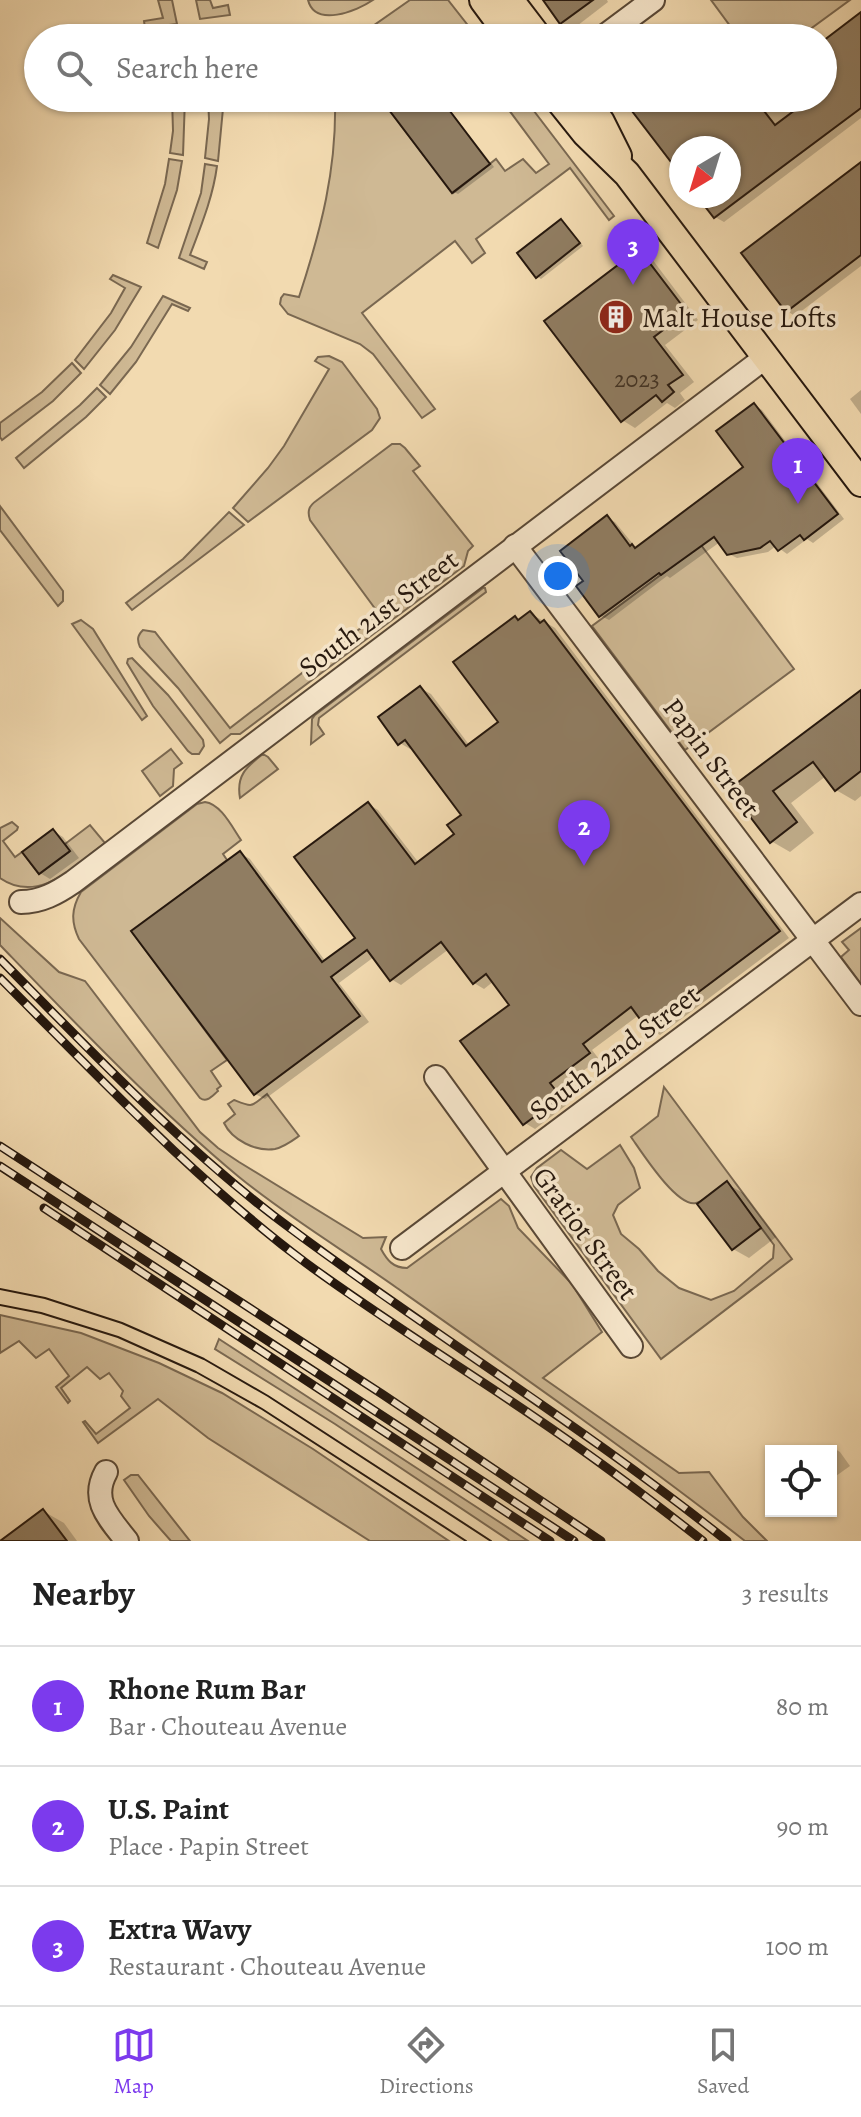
<!DOCTYPE html>
<meta charset="utf-8">
<style>
:root{--surface:#fff;--page:#f6f6f6;--text:#222;--muted:#767676;--line:#e0e0e0;--accent:#7c3aed}
body{margin:0;font-family:Alegreya,serif;background:var(--page);color:var(--text)}
.controls{position:absolute;right:24px;bottom:24px;display:grid;overflow:hidden;border-radius:0px;box-shadow:0 2px 6px #0004}
.controls button{width:72px;height:72px;display:grid;place-items:center;padding:0;border:0;border-bottom:2px solid var(--line);background:var(--surface);color:var(--text);font:40px sans-serif}
.compass{position:absolute;left:669px;top:136px;width:72px;height:72px;border-radius:50%;background:var(--surface);box-shadow:0 2px 6px #0004;rotate:218deg}
.you{position:absolute;left:558px;top:576px;width:28px;height:28px;margin:-20px;border:6px solid #fff;border-radius:50%;background:#1a73e8;box-shadow:0 0 0 12px #1a73e833}
.badge{display:grid;place-items:center;width:52px;height:52px;border-radius:50%;background:var(--accent);color:#fff;font-size:26px;font-weight:700}
.pin{position:absolute;translate:-50% -66px;filter:drop-shadow(0 2px 4px #0008)}
.pin::after{content:'';position:absolute;top:42px;width:28px;height:24px;background:inherit;clip-path:polygon(0 0,100% 0,50% 100%)}
.list{margin:0;padding:0;list-style:none}
h2{display:flex;justify-content:space-between;align-items:center;height:104px;margin:0;padding:0 32px;font-size:34px}
h2 small{font-size:26px;font-weight:400;color:var(--muted)}
.list li{display:grid;grid-template-columns:52px 1fr auto;gap:24px;align-items:center;box-sizing:border-box;height:120px;padding:0 32px;border-top:2px solid var(--line)}
.list b{display:block;font-size:30px;white-space:nowrap}
.list p{margin:0;font-size:26px;white-space:nowrap;color:var(--muted)}
.list em{font-size:26px;font-style:normal;color:var(--muted)}
.icon{flex:none;width:44px;height:44px;fill:none;stroke:currentColor;stroke-width:2;stroke-linecap:round;stroke-linejoin:round}
.map{position:relative;flex:none;width:861px;height:1541px;overflow:hidden}
.search{position:absolute;background:var(--surface);box-shadow:0 2px 6px #0004;left:24px;right:24px;top:24px;height:88px;display:flex;align-items:center;gap:20px;box-sizing:border-box;padding:0 28px;border-radius:44px;color:var(--muted);font-size:30px}
.sheet{height:464px;background:var(--surface)}
nav{display:flex;justify-content:space-around;align-items:center;box-sizing:border-box;height:112px;border-top:2px solid var(--line);background:var(--surface);font-size:22px;color:var(--muted)}
nav a{display:grid;justify-items:center;gap:4px}
nav .on{color:var(--accent)}
.map>svg:first-child{display:block}
</style>
<div class="map">
<svg width="861" height="1541" viewBox="0 0 861 1541">
<rect width="100%" height="100%" fill="#f2dab0"/>
<filter id="stains"><feTurbulence type="fractalNoise" baseFrequency=".0025" numOctaves="4"/><feColorMatrix values="0 0 0 0 .2 0 0 0 0 .09 0 0 0 0 .02 0 0 0 .5 -.17"/></filter>
<radialGradient id="worn" r=".72"><stop offset=".6" stop-color="#630" stop-opacity="0"/><stop offset="1" stop-color="#630" stop-opacity=".3"/></radialGradient>
<g fill="#cfb994" stroke="#7a6851" stroke-width="2">
<polygon points="158,0 172,0 177,24 145,28 144,21 163,18"/>
<polygon points="196,0 210,0 213,8 228,5 230,15 200,19"/>
<path d="M 308,0 L 373,0 C 357,11 315,28 308,0 Z"/>
<polygon points="410,0 448,0 470,28 455,38 333,38 333,36 367,30"/>
<polygon points="711,0 850,0 798,38 739,38"/>
<polygon points="172,98 185,98 183,155 170,153 173,131"/>
<polygon points="208,98 224,98 218,161 205,158 209,119"/>
<path d="M 335,98 L 380,98 L 453,193 L 496,159 L 505,171 L 523,159 L 536,173 L 549,164 L 500,98 L 524,98 L 614,216 L 609,220 L 570,168 L 476,239 L 485,253 L 472,263 L 455,241 L 362,313 L 435,409 L 422,418 L 373,354 L 360,344 L 288,314 L 280,304 L 281,298 L 284,294 L 299,297 C 321,230 337,169 335,98 Z"/>
<polygon points="169,159 182,161 177,190 158,248 147,243 165,184"/>
<path d="M 205,164 L 217,166 C 213,197 201,226 190,255 L 207,262 L 204,269 L 179,258 L 201,193 Z"/>
<polygon points="113,275 141,287 115,330 84,369 75,360 111,313 125,288 110,279"/>
<polygon points="163,296 190,308 188,311 172,304 136,362 110,394 100,385 131,347"/>
<polygon points="329,356 342,362 377,409 380,418 372,430 248,522 233,508 268,468 284,446 329,369 315,361 318,357"/>
<polygon points="72,363 81,373 53,401 2,440 0,437 0,423 42,392"/>
<polygon points="97,388 106,397 86,417 24,468 16,458 80,405"/>
<path d="M 392,444 L 400,444 L 405,448 L 420,466 L 413,471 L 473,546 L 468,551 L 464,566 L 240,734 L 231,734 L 220,743 L 178,688 L 140,647 C 137,640 137,636 143,630 L 155,632 L 230,728 L 379,614 L 310,520 C 307,511 309,506 316,501 Z"/>
<polygon points="0,506 63,591 63,601 58,606 0,530"/>
<polygon points="229,512 244,525 132,610 126,603 183,559"/>
<polygon points="701,545 794,669 685,750 592,626"/>
<polygon points="483,588 485,588 486,592 319,718 318,725 324,734 311,744 312,719 315,715"/>
<polygon points="81,620 93,629 147,716 142,720 72,624"/>
<polygon points="132,658 168,695 203,740 204,746 199,754 192,754 188,751 153,706 127,663 128,659"/>
<polygon points="171,749 182,763 174,769 173,786 160,796 142,771"/>
<path d="M 263,754 L 268,757 L 278,769 L 240,798 C 236,776 246,767 263,754 Z"/>
<path d="M 205,802 C 221,804 232,827 241,840 L 223,854 L 227,860 L 132,932 L 227,1060 L 211,1071 L 221,1086 L 217,1089 L 218,1091 C 212,1096 207,1103 200,1098 L 79,939 C 71,922 71,909 81,892 L 197,804 Z"/>
<path d="M 12,822 L 18,827 L 17,830 L 3,841 L 15,857 L 22,852 L 39,874 L 69,852 L 65,844 L 90,825 L 105,843 C 74,866 39,905 0,878 L 0,828 Z"/>
<path d="M 0,918 L 59,972 L 85,981 L 200,1132 L 218,1148 L 239,1162 L 363,1238 L 386,1237 L 381,1249 C 387,1260 393,1268 407,1268 L 501,1199 L 509,1206 L 518,1228 L 572,1284 L 602,1332 L 543,1378 L 679,1473 L 709,1472 L 743,1517 L 767,1541 L 745,1541 C 632,1453 515,1371 397,1288 C 345,1251 289,1218 239,1177 C 154,1106 77,1025 0,945 Z"/>
<polygon points="861,928 861,984 841,957 849,950 842,942"/>
<path d="M 664,1087 L 792,1259 L 661,1359 L 534,1186 L 531,1177 L 537,1168 L 561,1150 L 587,1169 L 620,1145 L 634,1168 L 640,1188 L 618,1205 L 613,1215 L 621,1234 L 639,1249 L 658,1271 L 679,1288 L 711,1300 L 734,1291 L 773,1258 L 774,1245 L 727,1182 C 718,1188 706,1201 696,1203 C 677,1208 641,1151 631,1137 L 658,1116 Z"/>
<path d="M 267,1094 L 299,1136 C 292,1141 284,1147 275,1149 C 256,1152 232,1140 224,1123 L 235,1114 L 228,1104 L 234,1100 C 254,1108 250,1107 267,1094 Z"/>
<polygon points="0,1315 81,1333 159,1363 222,1393 313,1449 449,1541 370,1541 208,1438 158,1399 98,1443 83,1422 85,1421 96,1434 130,1408 121,1396 123,1391 109,1373 100,1379 87,1367 61,1388 70,1401 68,1403 56,1387 69,1376 49,1349 36,1358 19,1341 0,1353"/>
<polygon points="219,1339 504,1525 528,1541 510,1541 335,1424 215,1349"/>
<polygon points="131,1475 138,1475 190,1541 171,1541 149,1516 124,1480"/>
</g>
<g fill="#0003">
<polygon points="545,0 607,0 608,2 573,29 562,23"/>
<polygon points="861,15 861,118 724,222 715,217 699,196 729,196 729,148 681,148 681,172 624,98 823,98 823,44"/>
<polygon points="697,25 706,30 712,38 681,38"/>
<polygon points="382,98 445,98 442,100 494,167 458,194 454,192"/>
<polygon points="861,165 861,266 795,316 787,311"/>
<polygon points="561,221 565,224 583,246 541,279 537,276"/>
<polygon points="639,252 652,259 698,320 665,345 694,382 680,393 685,400 675,408 667,403 635,428 622,420"/>
<polygon points="861,390 861,414 850,399"/>
<polygon points="754,405 762,410 844,519 813,543 807,539 787,554 776,546 768,552 737,558 729,554 720,542 670,578 667,576 609,620 601,616 579,587 586,581 607,518 615,522 637,549 745,467"/>
<polygon points="530,613 555,628 789,938 660,1035 650,1029 639,1015 592,1050 599,1059 559,1089 569,1103 535,1129 525,1123 512,1005 494,981 484,989 474,983 449,949 401,985 391,979 374,957 339,983 369,1022 265,1099 255,1094 240,853 250,859 326,962 358,938 368,804 378,810 419,863 457,835 464,815 412,747 410,749 400,743 420,688 431,694 470,746 501,722 520,621"/>
<polygon points="861,692 861,796 855,801 836,790 826,776 791,803 814,833 790,852 771,841 732,789"/>
<polygon points="53,831 63,837 79,858 50,879 40,873"/>
<polygon points="727,1184 743,1193 776,1237 749,1258 733,1249"/>
<polygon points="835,1449 840,1452 850,1466 836,1476 831,1472 831,1452"/>
<polygon points="43,1511 64,1523 77,1541 4,1541"/>
</g>
<g fill="#907d62" stroke="#26180e" stroke-width="2">
<polygon points="543,0 593,0 560,24"/>
<polygon points="861,12 861,108 714,218 697,196 729,196 729,148 681,148 681,175 622,98 754,98 775,125 811,98 823,98 823,41"/>
<polygon points="380,98 440,98 490,164 452,193"/>
<polygon points="861,162 861,255 786,312 741,253"/>
<polygon points="561,219 580,243 536,278 517,253"/>
<polygon points="639,249 687,312 654,337 683,375 668,385 674,392 662,402 656,395 621,422 544,321"/>
<polygon points="754,403 838,514 804,540 800,535 778,551 770,541 760,548 727,555 714,537 661,575 659,573 599,617 576,586 583,581 560,551 607,515 630,546 632,544 635,548 743,467 716,431"/>
<polygon points="530,611 540,623 544,620 780,931 648,1030 631,1007 583,1044 590,1053 550,1083 561,1097 523,1125 460,1041 509,1005 486,974 473,984 441,942 390,981 367,950 331,977 360,1016 254,1095 131,931 240,851 322,962 355,938 294,857 368,802 415,864 454,834 447,825 461,815 405,740 398,745 378,717 420,686 466,746 498,722 453,662 515,616 518,620"/>
<polygon points="861,690 861,771 835,791 813,762 773,791 797,822 770,843 729,789"/>
<polygon points="53,829 70,851 39,874 22,852"/>
<polygon points="727,1181 761,1228 732,1250 697,1204"/>
<polygon points="43,1509 67,1541 0,1541"/>
</g>
<g fill="none" stroke-linecap="round" stroke-linejoin="round">
<g stroke="#594836" stroke-width="26">
<g id="minor">
<polyline points="602,38 653,0"/>
<polyline points="515,546 861,1004"/>
<path d="M 21,902 C 41,902 57,893 73,882 L 766,357"/>
<polyline points="436,1077 631,1346"/>
<polyline points="402,1248 861,904"/>
<path d="M 106,1472 C 90,1501 110,1519 127,1541"/>
</g>
</g>
<g stroke="#26180e" stroke-width="30">
<g id="major">
<polyline points="483,0 511,38"/>
<polyline points="510,0 539,38"/>
<polyline points="557,98 585,133 627,174 861,483"/>
<polyline points="584,98 601,122 618,156"/>
</g>
</g>
<use href="#minor" stroke="#f7e7cc" stroke-width="22"/>
<use href="#major" stroke="#f2dab0" stroke-width="26"/>
<g stroke="#26180e" stroke-width="2">
<polyline points="0,1289 45,1298 122,1323 204,1359 268,1396 491,1541"/>
<polyline points="0,1305 41,1313 118,1337 196,1372 262,1409 466,1541"/>
</g>
<g stroke="#26180e" stroke-width="9">
<g id="rail">
<path d="M 0,959 C 88,1048 175,1140 274,1216 C 422,1328 582,1425 727,1541"/>
<path d="M 0,978 C 99,1077 194,1179 306,1263 C 389,1324 478,1377 562,1436 C 610,1469 657,1505 703,1541"/>
<polyline points="0,1146 382,1394 601,1541"/>
<polyline points="0,1166 574,1541"/>
<polyline points="44,1208 550,1541"/>
</g>
</g>
<use href="#rail" stroke="#f7e7cc" stroke-width="6" stroke-dasharray="18" stroke-linecap="butt"/>
</g>
<defs>
<g id="building-disc" transform="scale(1.8)"><circle r="9.5" fill="#8f2418" stroke="#f7e7cc"/><path d="M-4-6H4V6H1V3H-1V6H-4ZM-2.5-4.3h1.7v1.8h-1.7ZM.8-4.3h1.7v1.8H.8ZM-2.5-1h1.7V.8h-1.7ZM.8-1h1.7V.8H.8Z" fill="#fff"/></g>
</defs>
<g fill-rule="evenodd">
<use href="#building-disc" x="616" y="317"/>
</g>
<g text-anchor="middle" stroke-width="7" stroke-linejoin="round" paint-order="stroke">
<g font-size="24" fill="#403123">
<text x="637" y="387">2023</text>
</g>
<g font-size="28" fill="#26180e" stroke="#f7e7cc" text-anchor="start">
<text x="642" y="327">Malt House Lofts</text>
</g>
<g font-size="28" fill="#26180e" stroke="#f7e7cc">
<text transform="translate(378 613) rotate(-37)" y="10">South 21st Street</text>
<text transform="translate(712 757) rotate(53)" y="10">Papin Street</text>
<text transform="translate(614 1052) rotate(-37)" y="10">South 22nd Street</text>
<text transform="translate(586 1233) rotate(54)" y="10">Gratiot Street</text>
</g>
</g>
<rect width="100%" height="100%" filter="url(#stains)"/>
<rect width="100%" height="100%" fill="url(#worn)"/>
</svg>
<div class="controls">
<button><svg class="icon" aria-label="locate" viewBox="0 0 24 24"><circle cx="12" cy="12" r="6"/><path d="M12 2v4M12 18v4M2 12h4M18 12h4"/></svg></button>
</div>
<svg class="compass" viewBox="-18 -18 36 36"><path d="M0-13l5 13h-10z" fill="#e53935"/><path d="M0 13l5-13h-10z" fill="#767676"/></svg>
<div class="you"></div>
<div class="pin badge" style="left:798px;top:504px">1</div>
<div class="pin badge" style="left:584px;top:866px">2</div>
<div class="pin badge" style="left:633px;top:285px">3</div>
<div class="search"><svg class="icon" aria-label="search" viewBox="0 0 24 24"><circle cx="10" cy="10" r="6"/><path d="M15 15l6 6"/></svg>Search here</div>
</div>
<section class="sheet">
<h2>Nearby<small>3 results</small></h2>
<ul class="list">
<li><span class="badge">1</span><div><b>Rhone Rum Bar</b><p>Bar · Chouteau Avenue</p></div><em>80 m</em></li>
<li><span class="badge">2</span><div><b>U.S. Paint</b><p>Place · Papin Street</p></div><em>90 m</em></li>
<li><span class="badge">3</span><div><b>Extra Wavy</b><p>Restaurant · Chouteau Avenue</p></div><em>100 m</em></li>
</ul>
</section>
<nav>
<a class="on"><svg class="icon" aria-label="map" viewBox="0 0 24 24"><path d="M3 6l6-2 6 2 6-2v14l-6 2-6-2-6 2zM9 4v14M15 6v14"/></svg>Map</a>
<a><svg class="icon" aria-label="directions" viewBox="0 0 24 24"><path d="M12 3l9 9-9 9-9-9zM9 14v-3h6M13 9l2 2-2 2"/></svg>Directions</a>
<a><svg class="icon" aria-label="saved" viewBox="0 0 24 24"><path d="M7 4h10v16l-5-4-5 4z"/></svg>Saved</a>
</nav>
